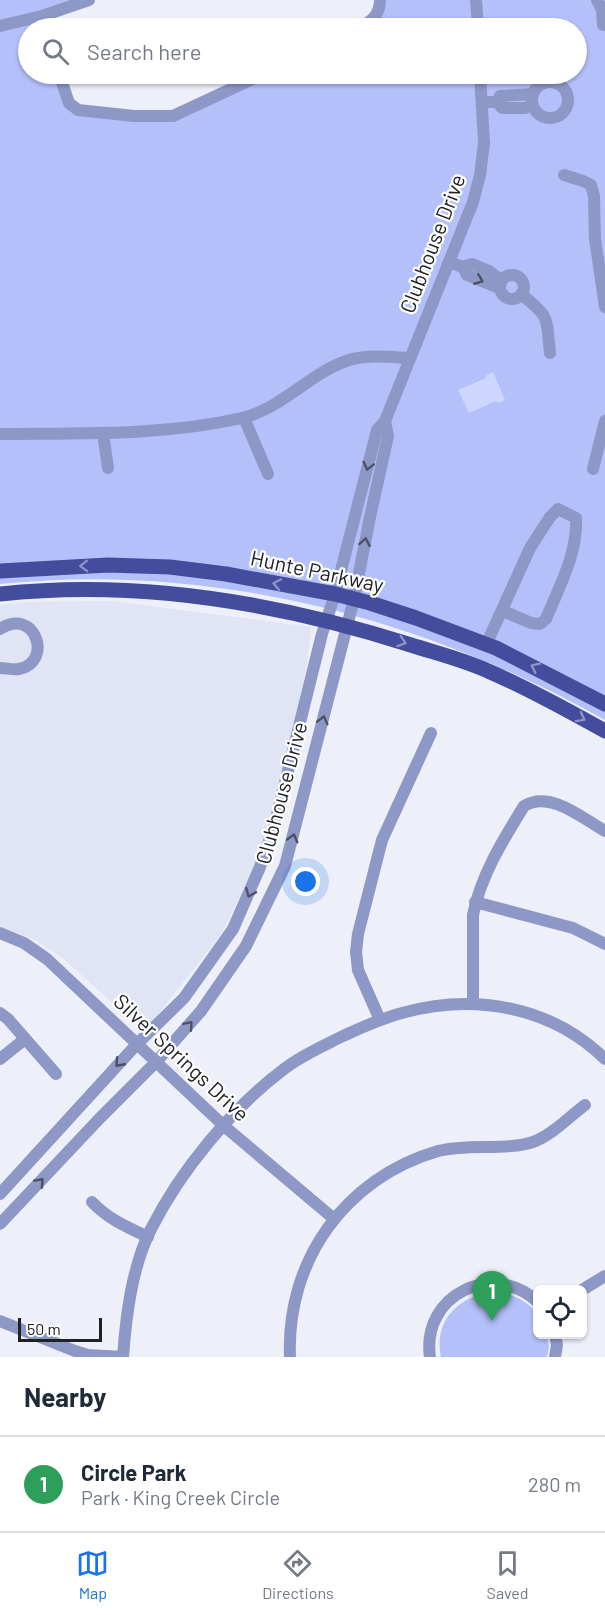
<!DOCTYPE html>
<meta charset="utf-8">
<style>
:root{--surface:#fff;--page:#f6f6f7;--text:#1f2937;--muted:#747a83;--line:#e0e1e3;--accent:#1a73e8}
body{margin:0;font-family:Barlow,sans-serif;background:var(--page);color:var(--text)}
.controls{position:absolute;right:18px;bottom:18px;display:grid;overflow:hidden;border-radius:9px;box-shadow:0 2px 4px #0004}
.controls button{width:54px;height:54px;display:grid;place-items:center;padding:0;border:0;border-bottom:2px solid var(--line);background:var(--surface);color:var(--text);font:30px sans-serif}
.scale{position:absolute;left:18px;bottom:15px;width:84px;box-sizing:border-box;padding-left:6px;border:3px solid #202124;border-top:0;font-size:16px;line-height:21px;white-space:nowrap;color:#202124;-webkit-text-stroke:4px #fff;paint-order:stroke}
.you{position:absolute;left:306px;top:882px;width:21px;height:21px;margin:-15px;border:4px solid #fff;border-radius:50%;background:#1a73e8;box-shadow:0 0 0 9px #1a73e833}
.badge{display:grid;place-items:center;width:39px;height:39px;border-radius:50%;background:var(--accent);color:#fff;font-size:20px;font-weight:700}
.pin{position:absolute;translate:-50% -50px;filter:drop-shadow(0 2px 3px #0008)}
.pin::after{content:'';position:absolute;top:32px;width:21px;height:18px;background:inherit;clip-path:polygon(0 0,100% 0,50% 100%)}
.list{margin:0;padding:0;list-style:none}
h2{display:flex;justify-content:space-between;align-items:center;height:78px;margin:0;padding:0 24px;font-size:26px}
h2 small{font-size:20px;font-weight:400;color:var(--muted)}
.list li{display:grid;grid-template-columns:39px 1fr auto;gap:18px;align-items:center;box-sizing:border-box;height:96px;padding:0 24px;border-top:2px solid var(--line)}
.list b{display:block;font-size:22px;white-space:nowrap}
.list p{margin:0;font-size:20px;white-space:nowrap;color:var(--muted)}
.list em{font-size:20px;font-style:normal;color:var(--muted)}
.icon{flex:none;width:33px;height:33px;fill:none;stroke:currentColor;stroke-width:2;stroke-linecap:round;stroke-linejoin:round}
.map{position:relative;flex:none;width:605px;height:1357px;overflow:hidden}
.search{position:absolute;background:var(--surface);box-shadow:0 2px 4px #0004;left:18px;right:18px;top:18px;height:66px;display:flex;align-items:center;gap:15px;box-sizing:border-box;padding:0 21px;border-radius:33px;color:var(--muted);font-size:22px}
.sheet{height:174px;background:var(--surface)}
nav{display:flex;justify-content:space-around;align-items:center;box-sizing:border-box;height:84px;border-top:2px solid var(--line);background:var(--surface);font-size:16px;color:var(--muted)}
nav a{display:grid;justify-items:center;gap:3px}
nav .on{color:var(--accent)}
.map>svg:first-child{display:block}
</style>
<div class="map">
<svg width="605" height="1357" viewBox="0 0 605 1357">
<rect width="100%" height="100%" fill="#edeff9"/>
<polygon fill="#e0e4f5" points="112,601 311,627 306,670 275,807 254,866 222,933 144,1032 64,959 37,941 0,926 0,605 26,602"/>
<g fill="#b3c0fa">
<path d="M 0,0 L 90,0 L 42,16 L 45,28 L 28,28 L 28,74 L 58,74 L 72,106 L 153,120 L 265,74 L 576,74 L 576,28 L 355,28 L 370,18 L 375,0 L 605,0 L 605,720 C 423,617 210,562 0,584 Z"/>
<path d="M 497,1291 C 514,1295 525,1300 537,1313 L 538,1334 L 547,1335 L 549,1348 L 547,1357 L 441,1357 C 433,1318 461,1295 497,1291 Z"/>
</g>
<polygon fill="#cdd6fe" points="493,372 505,400 498,403 496,401 469,413 458,390 486,378 485,376"/>
<g fill="none" stroke-linecap="round" stroke-linejoin="round">
<g stroke="#8e98c6" stroke-width="12">
<polyline points="476,0 478,28"/>
<polyline points="597,0 602,10 603,25"/>
<polyline points="0,26 42,16 89,0"/>
<path d="M 358,28 C 371,22 380,15 380,0"/>
<polyline points="59,74 69,103 78,110 134,116 173,116 263,74"/>
<circle cx="550" cy="100" r="18"/>
<polyline points="482,102 497,102 500,96 533,94"/>
<polyline points="497,102 502,108 525,108 532,105"/>
<polyline points="564,175 583,181 591,185 594,196 595,239 605,307"/>
<polyline points="449,262 463,267 467,275 499,288"/>
<polyline points="463,267 472,264 489,271 501,280"/>
<circle cx="512" cy="287" r="12"/>
<path d="M 521,294 C 551,318 546,317 550,353"/>
<polyline points="244,418 268,474"/>
<polyline points="103,433 108,468"/>
<path d="M 0,434 C 81,433 162,436 242,418 C 281,409 309,374 346,361 C 367,354 389,357 410,358"/>
<polyline points="593,469 605,421"/>
<path d="M 0,629 C 35,606 54,662 19,669 C 13,670 6,668 0,668"/>
<path d="M 486,645 L 530,548 L 550,517 L 558,509 L 576,518 C 578,553 559,587 546,619 L 540,624 L 531,623 L 503,611"/>
<polyline points="475,902 573,928 605,944"/>
<polyline points="0,933 24,943 47,959 224,1126 333,1218"/>
<path d="M 473,1004 L 473,915 C 481,875 503,840 524,806 C 550,790 582,818 605,831"/>
<polyline points="0,1013 8,1019 56,1074"/>
<polyline points="380,1020 358,970 356,952 358,934 382,840 431,733"/>
<polyline points="0,1059 25,1039"/>
<polyline points="0,1194 137,1044 184,998 233,929 260,867 274,827 322,634 335,594 377,430 385,421 473,202 480,175 484,143 480,74"/>
<path d="M 92,1202 C 108,1219 127,1227 148,1237"/>
<polyline points="0,1224 100,1118 156,1062 201,1011 246,946 285,866 354,599 370,517 388,436 385,421"/>
<polyline points="582,1290 605,1276"/>
<polyline points="0,1321 75,1351 88,1355 122,1357"/>
<path d="M 123,1357 C 126,1315 132,1267 151,1229 C 181,1170 231,1109 284,1069 C 302,1055 323,1046 343,1036 C 363,1027 382,1018 402,1013 C 474,993 551,1006 605,1059"/>
<path d="M 290,1357 C 286,1261 345,1178 438,1151 C 468,1143 506,1151 533,1142 C 552,1135 569,1117 585,1105"/>
<path d="M 430,1357 C 421,1295 493,1260 538,1302"/>
<polyline points="555,1357 557,1345 555,1334"/>
</g>
<g stroke="#434c9d" stroke-width="15">
<polyline points="0,571 108,565 170,567 226,574 335,594 370,603 416,618 496,648 605,704"/>
<path d="M 0,594 C 138,579 280,603 411,645 C 436,653 464,660 488,671 C 528,688 567,710 605,731"/>
</g>
</g>
<defs><path id="oneway-chevron" d="M-2-3.5L2.5 0L-2 3.5" fill="none" stroke-width="1.6" stroke-linecap="round" stroke-linejoin="round" transform="scale(1.5)"/></defs>
<g stroke="#4c5165">
<use href="#oneway-chevron" transform="translate(479 280) rotate(22)"/>
<use href="#oneway-chevron" transform="translate(368 466) rotate(104)"/>
<use href="#oneway-chevron" transform="translate(365 542) rotate(-80)"/>
<use href="#oneway-chevron" transform="translate(323 720) rotate(-76)"/>
<use href="#oneway-chevron" transform="translate(293 838) rotate(-75)"/>
<use href="#oneway-chevron" transform="translate(250 893) rotate(113)"/>
<use href="#oneway-chevron" transform="translate(189 1025) rotate(-49)"/>
<use href="#oneway-chevron" transform="translate(119 1063) rotate(132)"/>
<use href="#oneway-chevron" transform="translate(40 1182) rotate(-47)"/>
</g>
<g stroke="#8e94c4">
<use href="#oneway-chevron" transform="translate(84 566) rotate(178)"/>
<use href="#oneway-chevron" transform="translate(277 584) rotate(-169)"/>
<use href="#oneway-chevron" transform="translate(402 642) rotate(18)"/>
<use href="#oneway-chevron" transform="translate(535 667) rotate(-154)"/>
<use href="#oneway-chevron" transform="translate(581 718) rotate(29)"/>
</g>
<g text-anchor="middle" stroke-width="4.5" stroke-linejoin="round" paint-order="stroke">
<g font-size="21" fill="#202124" stroke="#fff">
<text transform="translate(433 244) rotate(-69)" y="7">Clubhouse Drive</text>
<text transform="translate(317 572) rotate(12)" y="7">Hunte Parkway</text>
<text transform="translate(282 793) rotate(-75)" y="7">Clubhouse Drive</text>
<text transform="translate(181 1058) rotate(43)" y="7">Silver Springs Drive</text>
</g>
</g>
</svg>
<div class="controls">
<button><svg class="icon" aria-label="locate" viewBox="0 0 24 24"><circle cx="12" cy="12" r="6"/><path d="M12 2v4M12 18v4M2 12h4M18 12h4"/></svg></button>
</div>
<div class="scale">50 m</div>
<div class="you"></div>
<div class="pin badge" style="left:492px;top:1321px;background:#2e9e5b">1</div>
<div class="search"><svg class="icon" aria-label="search" viewBox="0 0 24 24"><circle cx="10" cy="10" r="6"/><path d="M15 15l6 6"/></svg>Search here</div>
</div>
<section class="sheet">
<h2>Nearby<small></small></h2>
<ul class="list">
<li><span class="badge" style="background:#2e9e5b">1</span><div><b>Circle Park</b><p>Park · King Creek Circle</p></div><em>280 m</em></li>
</ul>
</section>
<nav>
<a class="on"><svg class="icon" aria-label="map" viewBox="0 0 24 24"><path d="M3 6l6-2 6 2 6-2v14l-6 2-6-2-6 2zM9 4v14M15 6v14"/></svg>Map</a>
<a><svg class="icon" aria-label="directions" viewBox="0 0 24 24"><path d="M12 3l9 9-9 9-9-9zM9 14v-3h6M13 9l2 2-2 2"/></svg>Directions</a>
<a><svg class="icon" aria-label="saved" viewBox="0 0 24 24"><path d="M7 4h10v16l-5-4-5 4z"/></svg>Saved</a>
</nav>
